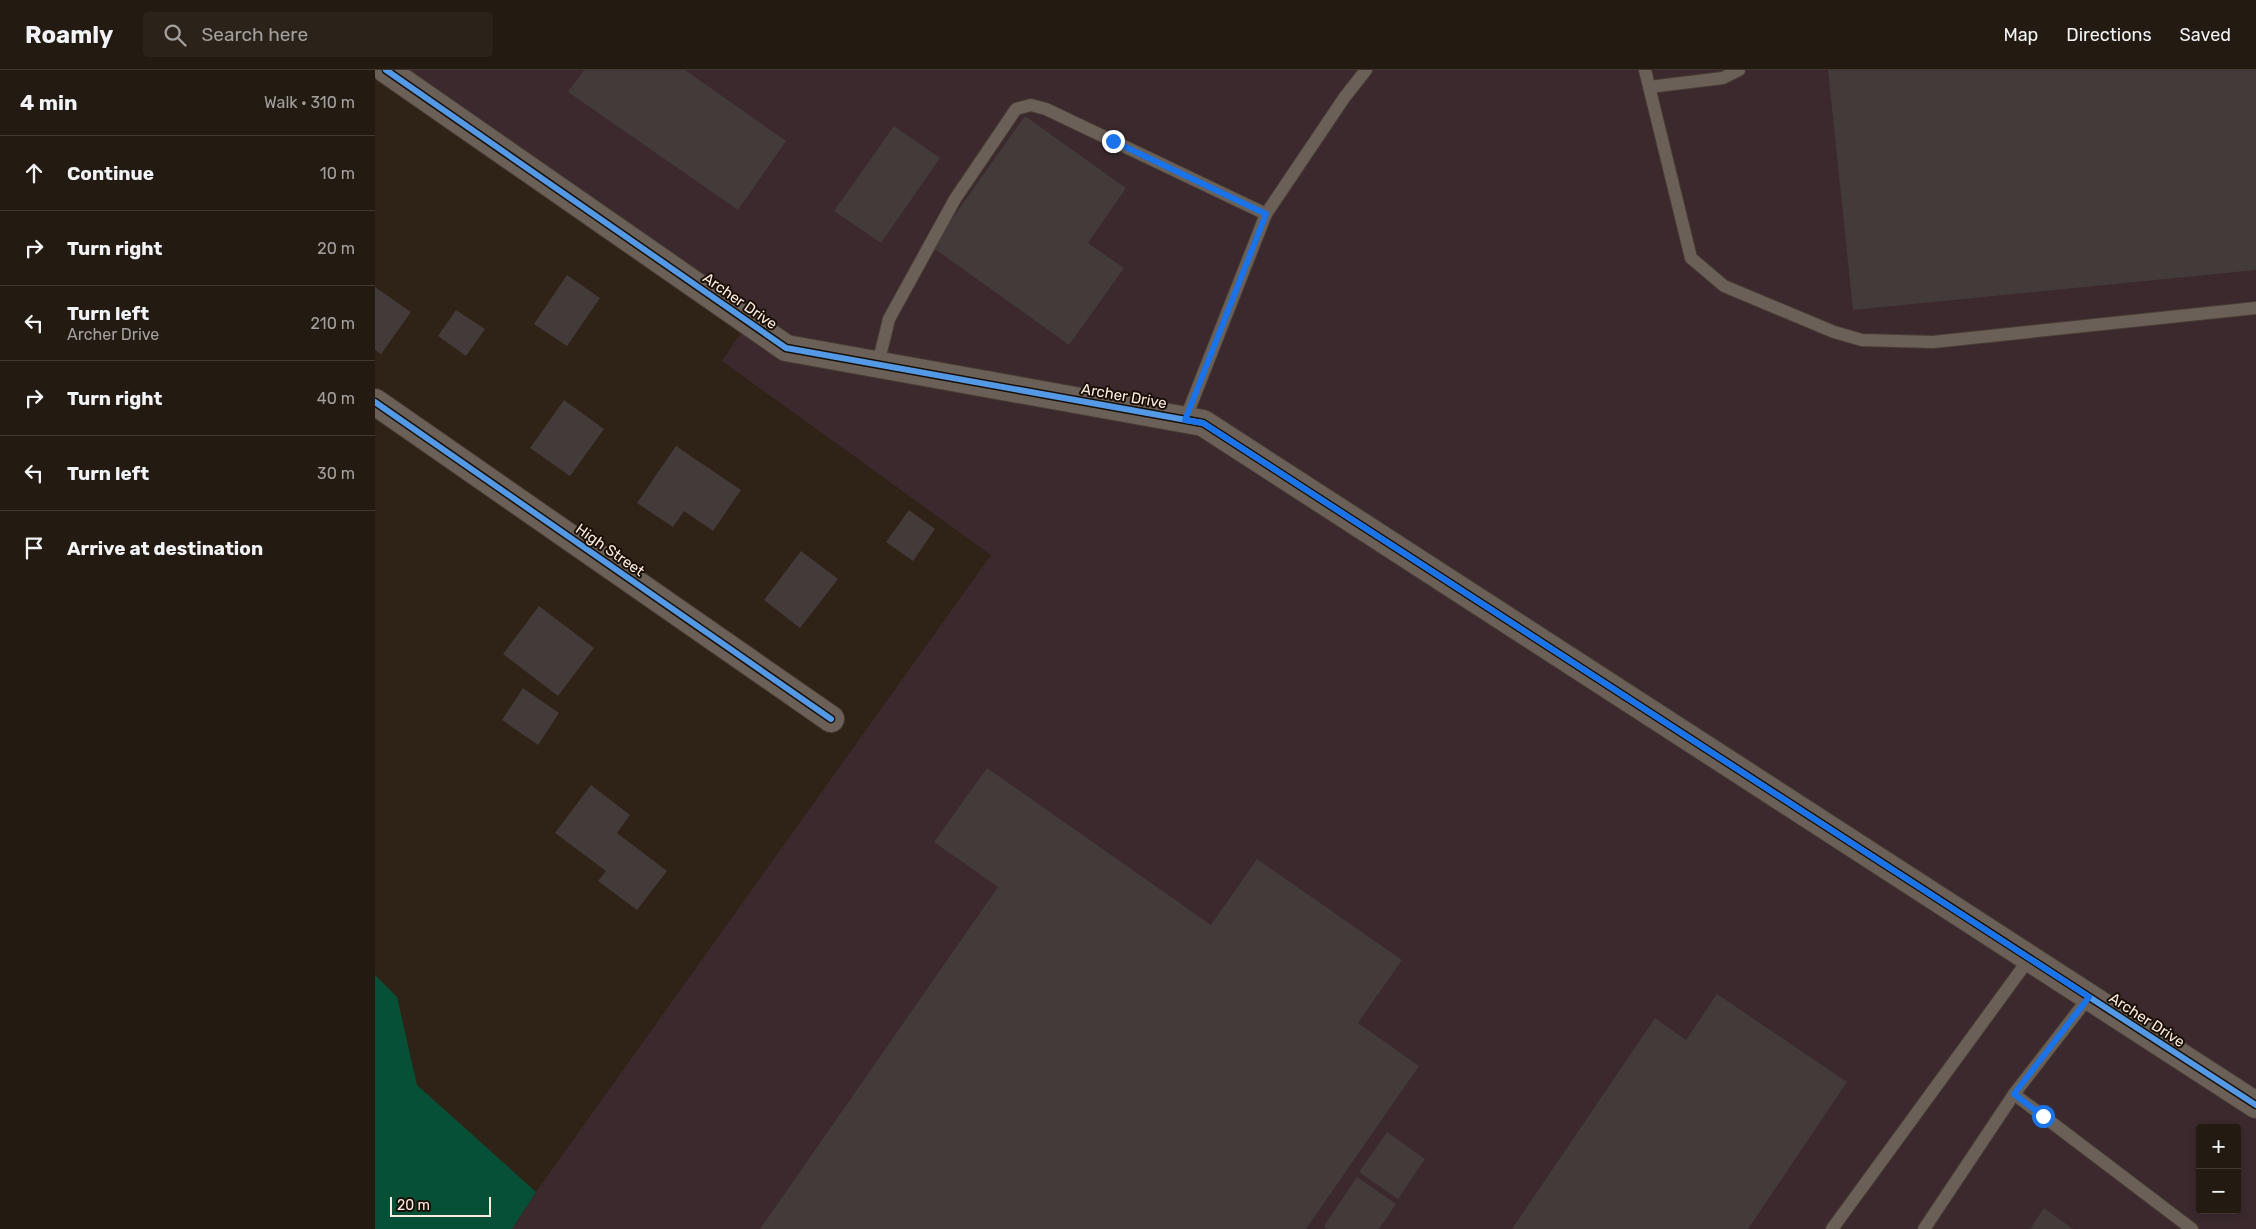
<!DOCTYPE html>
<meta charset="utf-8">
<style>
:root{--surface:#231a11;--page:#2b231a;--text:#f1f3f6;--muted:#a3a19f;--line:#403831}
body{margin:0;font-family:Rubik,sans-serif;background:var(--page);color:var(--text)}
.controls{position:absolute;right:15px;bottom:15px;display:grid;overflow:hidden;border-radius:5px;box-shadow:0 2px 8px #0003}
.controls button{width:45px;height:45px;display:grid;place-items:center;padding:0;border:0;border-bottom:1px solid var(--line);background:var(--surface);color:var(--text);font:25px sans-serif}
.scale{position:absolute;left:15px;bottom:12px;width:101px;box-sizing:border-box;padding-left:5px;border:2px solid #fbecdf;border-top:0;font-size:14px;line-height:18px;white-space:nowrap;color:#fbecdf;-webkit-text-stroke:4px #190f06;paint-order:stroke}
.stop{position:absolute;width:15px;height:15px;margin:-11px;border:4px solid #1a73e8;border-radius:50%;background:#fff}
.stop.end{background:#1a73e8;border-color:#fff;box-shadow:0 1px 5px #0008}
.list{margin:0;padding:0;list-style:none}
h2{display:flex;justify-content:space-between;align-items:center;height:65px;margin:0;padding:0 20px;font-size:21px}
h2 small{font-size:16px;font-weight:400;color:var(--muted)}
.list li{display:grid;grid-template-columns:32px 1fr auto;gap:15px;align-items:center;box-sizing:border-box;height:75px;padding:0 20px;border-top:1px solid var(--line)}
.list b{display:block;font-size:19px;white-space:nowrap}
.list p{margin:0;font-size:16px;white-space:nowrap;color:var(--muted)}
.list em{font-size:16px;font-style:normal;color:var(--muted)}
.icon{flex:none;width:28px;height:28px;fill:none;stroke:currentColor;stroke-width:2;stroke-linecap:round;stroke-linejoin:round}
.map{position:relative;flex:none;width:1881px;height:1159px;overflow:hidden}
header{display:flex;align-items:center;gap:30px;box-sizing:border-box;height:70px;padding:0 25px;background:var(--surface);border-bottom:1px solid var(--line)}
header strong{font-size:24px}
nav{display:flex;gap:28px;margin-inline-start:auto;font-size:18px}
.search{width:350px;height:45px;background:var(--page);display:flex;align-items:center;gap:12px;box-sizing:border-box;padding:0 18px;border-radius:5px;color:var(--muted);font-size:19px}
main{display:flex}
aside{flex:1;background:var(--surface)}
.map>svg:first-child{display:block}
</style>
<header>
<strong>Roamly</strong>
<div class="search"><svg class="icon" aria-label="search" viewBox="0 0 24 24"><circle cx="10" cy="10" r="6"/><path d="M15 15l6 6"/></svg>Search here</div>
<nav><a>Map</a><a>Directions</a><a>Saved</a></nav>
</header>
<main>
<aside>
<h2>4 min<small>Walk · 310 m</small></h2>
<ul class="list">
<li><svg class="icon" aria-label="ahead" viewBox="0 0 24 24"><path d="M12 20V5M6 11l6-6 6 6"/></svg><div><b>Continue</b></div><em>10 m</em></li>
<li><svg class="icon" aria-label="right" viewBox="0 0 24 24"><path d="M7 20v-9h11M14 6l5 5-5 5"/></svg><div><b>Turn right</b></div><em>20 m</em></li>
<li><svg class="icon" aria-label="left" viewBox="0 0 24 24"><path d="M17 20v-9H6M10 6l-5 5 5 5"/></svg><div><b>Turn left</b><p>Archer Drive</p></div><em>210 m</em></li>
<li><svg class="icon" aria-label="right" viewBox="0 0 24 24"><path d="M7 20v-9h11M14 6l5 5-5 5"/></svg><div><b>Turn right</b></div><em>40 m</em></li>
<li><svg class="icon" aria-label="left" viewBox="0 0 24 24"><path d="M17 20v-9H6M10 6l-5 5 5 5"/></svg><div><b>Turn left</b></div><em>30 m</em></li>
<li><svg class="icon" aria-label="arrive" viewBox="0 0 24 24"><path d="M6 21V4h12l-3 4 3 4H6"/></svg><div><b>Arrive at destination</b></div></li>
</ul>
</aside>
<div class="map">
<svg width="1881" height="1159" viewBox="0 0 1881 1159">
<rect width="100%" height="100%" fill="#2f2317"/>
<path fill="#3b292d" fill-rule="evenodd" d="M 11,0 L 1881,0 L 1881,1159 L 137,1159 L 161,1122 L 616,485 L 347,291 L 373,252 ZM 1825,1058 L 1862,1058 L 1862,1140 L 1825,1140 Z"/>
<polygon fill="#075038" points="0,905 22,927 42,1015 161,1122 137,1159 0,1159"/>
<g fill="#433a3a">
<polygon points="209,0 310,0 411,71 363,140 193,22"/>
<polygon points="1453,0 1881,0 1881,200 1478,240"/>
<polygon points="650,46 751,118 713,173 749,198 694,275 557,177"/>
<polygon points="519,56 565,88 506,173 459,141"/>
<polygon points="192,205 225,228 192,276 159,254"/>
<polygon points="0,217 36,242 6,284 0,280"/>
<polygon points="81,240 110,259 91,286 63,266"/>
<polygon points="189,330 229,359 195,406 155,378"/>
<polygon points="301,376 366,420 338,461 309,441 298,457 262,433"/>
<polygon points="534,440 560,459 538,491 511,472"/>
<polygon points="426,481 463,509 425,558 389,530"/>
<polygon points="164,536 219,578 183,626 128,584"/>
<polygon points="148,618 184,643 163,675 127,650"/>
<polygon points="612,698 836,855 882,789 1027,890 983,953 1044,996 931,1159 385,1159 623,817 559,772"/>
<polygon points="216,715 255,745 242,763 292,801 262,840 223,811 231,801 180,763"/>
<polygon points="1342,924 1472,1012 1373,1159 1137,1159 1280,948 1311,970"/>
<polygon points="1012,1062 1050,1089 1023,1129 984,1102"/>
<polygon points="982,1107 1021,1134 1004,1159 953,1159 949,1156"/>
<polygon points="1669,1138 1698,1159 1655,1159"/>
</g>
<g fill="none" stroke-linecap="round" stroke-linejoin="round">
<g stroke="#483e35" stroke-width="14">
<g id="lane">
<polyline points="1270,0 1316,188 1349,216 1459,262 1487,270 1558,272 1881,238"/>
<polyline points="1274,17 1348,8 1364,0"/>
<polyline points="891,144 969,28 991,0"/>
<polyline points="503,294 514,249 580,129 641,39 656,35 671,39 891,144 810,350"/>
<polyline points="1639,1024 1817,1159"/>
<polyline points="1457,1159 1654,889"/>
<polyline points="1549,1159 1639,1024 1714,927"/>
</g>
</g>
<g stroke="#483e35" stroke-width="28">
<g id="street">
<polyline points="11,0 411,278 828,353 1881,1035"/>
<polyline points="0,332 456,649"/>
</g>
</g>
<use href="#lane" stroke="#6a6058" stroke-width="12"/>
<use href="#street" stroke="#6a6058" stroke-width="26"/>
<g stroke="#190f06" stroke-width="9">
<g id="cycleway">
<polyline points="11,0 411,278 828,353 1881,1035"/>
<polyline points="0,332 456,649"/>
</g>
</g>
<use href="#cycleway" stroke="#5399e6" stroke-width="6"/>
</g>
<g fill="none" stroke-linecap="round" stroke-linejoin="round">
<polyline stroke="#1a73e8" stroke-width="6" points="738,71 891,144 810,350 828,353 1714,927 1639,1024 1668,1046"/>
</g>
<g text-anchor="middle" stroke-width="4" stroke-linejoin="round" paint-order="stroke">
<g font-size="15" fill="#fbecdf" stroke="#190f06">
<text transform="translate(365 231) rotate(35)" y="5">Archer Drive</text>
<text transform="translate(749 326) rotate(10)" y="5">Archer Drive</text>
<text transform="translate(235 480) rotate(35)" y="5">High Street</text>
<text transform="translate(1772 950) rotate(33)" y="5">Archer Drive</text>
</g>
</g>
</svg>
<div class="controls">
<button>+</button>
<button>−</button>
</div>
<div class="scale">20 m</div>
<div class="stop" style="left:1668px;top:1046px"></div>
<div class="stop end" style="left:738px;top:71px"></div>
</div>
</main>
